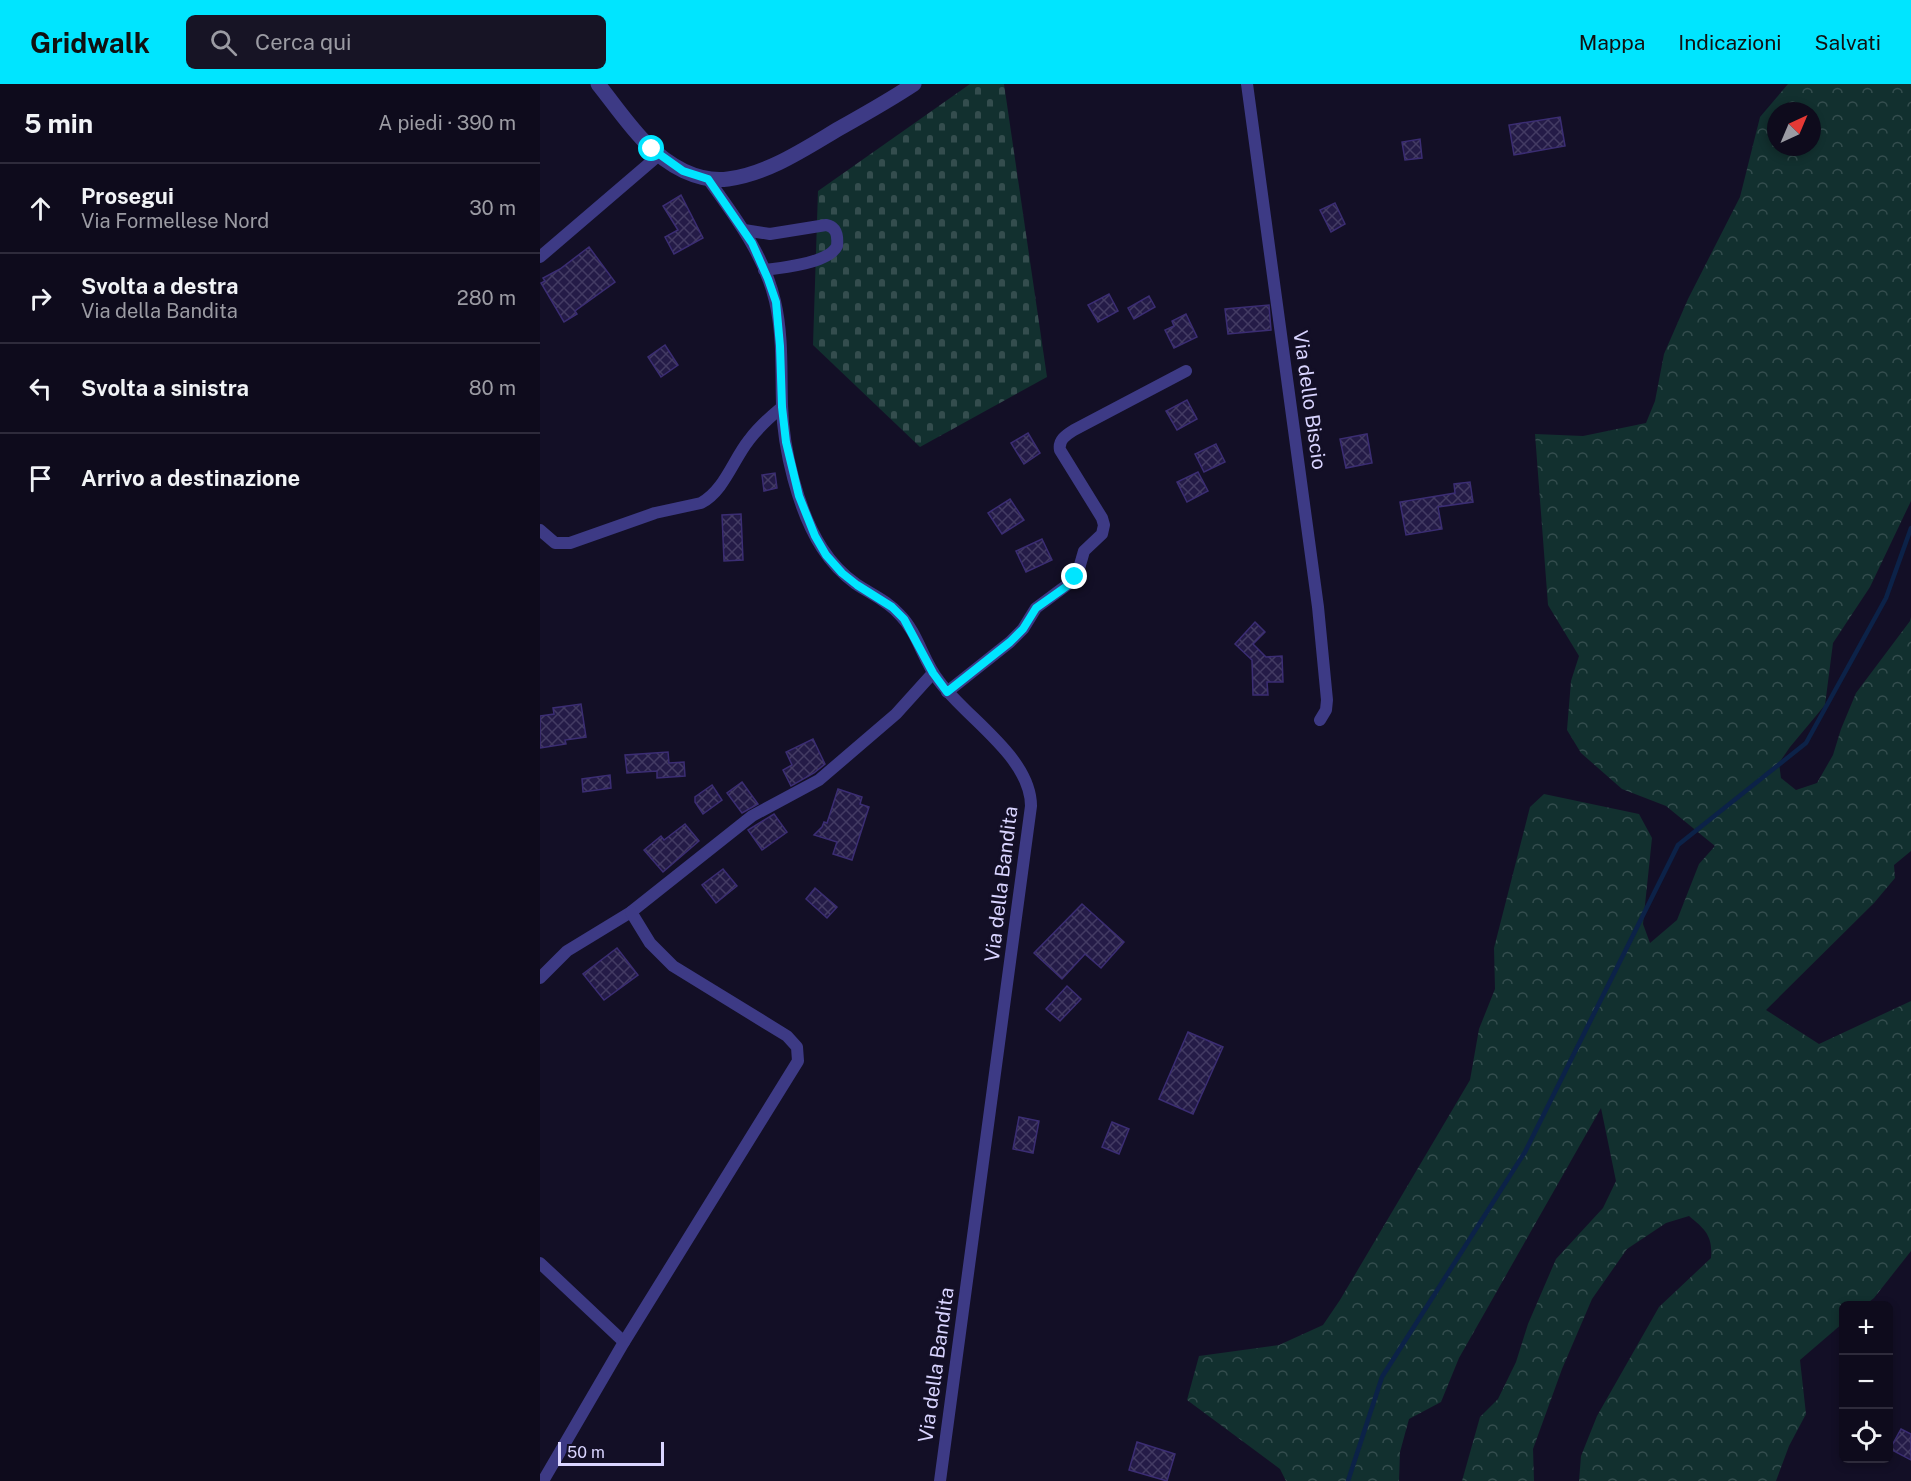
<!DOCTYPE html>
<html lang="it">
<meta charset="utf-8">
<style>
:root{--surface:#0e0b1c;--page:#171425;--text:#f1f3f6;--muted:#9b9ba3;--line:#2e2b3b;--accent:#00e5ff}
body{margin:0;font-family:"Public Sans",sans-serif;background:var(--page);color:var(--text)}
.controls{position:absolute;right:18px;bottom:18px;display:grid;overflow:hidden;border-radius:9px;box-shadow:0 3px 9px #0003}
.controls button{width:54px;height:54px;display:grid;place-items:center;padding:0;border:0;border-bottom:2px solid var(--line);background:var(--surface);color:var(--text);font:30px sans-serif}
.compass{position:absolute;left:1227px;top:18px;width:54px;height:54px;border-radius:50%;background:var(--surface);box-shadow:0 3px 9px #0003;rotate:44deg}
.scale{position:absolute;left:18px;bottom:15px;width:106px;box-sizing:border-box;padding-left:6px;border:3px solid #d9d4ff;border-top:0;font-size:16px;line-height:21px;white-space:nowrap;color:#d9d4ff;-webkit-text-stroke:4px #130f26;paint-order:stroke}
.stop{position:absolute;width:18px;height:18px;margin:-14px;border:4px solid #00e5ff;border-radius:50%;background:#fff}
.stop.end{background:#00e5ff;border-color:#fff;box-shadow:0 2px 6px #0008}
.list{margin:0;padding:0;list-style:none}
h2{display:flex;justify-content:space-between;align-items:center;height:78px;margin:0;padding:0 24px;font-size:26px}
h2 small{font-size:20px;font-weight:400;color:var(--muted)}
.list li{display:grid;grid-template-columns:39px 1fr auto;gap:18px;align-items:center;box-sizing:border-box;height:90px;padding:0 24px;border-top:2px solid var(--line)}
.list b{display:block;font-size:22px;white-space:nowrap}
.list p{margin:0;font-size:20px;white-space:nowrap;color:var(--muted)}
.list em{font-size:20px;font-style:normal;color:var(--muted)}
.icon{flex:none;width:33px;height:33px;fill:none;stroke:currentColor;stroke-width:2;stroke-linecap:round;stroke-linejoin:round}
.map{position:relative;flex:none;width:1371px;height:1397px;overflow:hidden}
header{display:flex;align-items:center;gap:36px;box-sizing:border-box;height:84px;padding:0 30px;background:var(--accent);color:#111}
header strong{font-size:28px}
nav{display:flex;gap:33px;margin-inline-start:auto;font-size:21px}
.search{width:420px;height:54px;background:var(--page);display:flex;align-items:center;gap:15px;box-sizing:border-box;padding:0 21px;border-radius:9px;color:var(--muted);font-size:22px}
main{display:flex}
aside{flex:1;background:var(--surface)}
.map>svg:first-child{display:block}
</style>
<header>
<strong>Gridwalk</strong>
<div class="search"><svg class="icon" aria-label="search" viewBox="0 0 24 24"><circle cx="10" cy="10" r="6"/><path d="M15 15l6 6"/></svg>Cerca qui</div>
<nav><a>Mappa</a><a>Indicazioni</a><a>Salvati</a></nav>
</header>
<main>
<aside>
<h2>5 min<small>A piedi · 390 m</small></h2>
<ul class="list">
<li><svg class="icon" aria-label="ahead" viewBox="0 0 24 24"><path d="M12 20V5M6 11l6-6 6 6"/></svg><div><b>Prosegui</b><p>Via Formellese Nord</p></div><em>30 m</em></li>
<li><svg class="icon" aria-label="right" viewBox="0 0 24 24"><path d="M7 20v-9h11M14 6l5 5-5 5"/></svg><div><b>Svolta a destra</b><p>Via della Bandita</p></div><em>280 m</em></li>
<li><svg class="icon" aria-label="left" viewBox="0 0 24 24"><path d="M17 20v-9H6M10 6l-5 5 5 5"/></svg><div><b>Svolta a sinistra</b></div><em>80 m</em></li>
<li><svg class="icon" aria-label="arrive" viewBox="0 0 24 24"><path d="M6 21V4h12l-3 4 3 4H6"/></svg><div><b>Arrivo a destinazione</b></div></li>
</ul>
</aside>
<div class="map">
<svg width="1371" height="1397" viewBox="0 0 1371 1397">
<defs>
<pattern id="forest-crowns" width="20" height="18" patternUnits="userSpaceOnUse" patternTransform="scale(1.5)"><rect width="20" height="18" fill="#12302f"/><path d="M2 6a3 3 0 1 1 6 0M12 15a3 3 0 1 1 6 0" fill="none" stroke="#344d4e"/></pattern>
<pattern id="cemetery-stones" width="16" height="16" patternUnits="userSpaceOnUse" patternTransform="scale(1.5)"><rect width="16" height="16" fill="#12302f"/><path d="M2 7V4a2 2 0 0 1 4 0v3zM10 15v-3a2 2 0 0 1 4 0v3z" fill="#344d4e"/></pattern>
<pattern id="building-cross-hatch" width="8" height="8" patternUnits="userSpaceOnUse" patternTransform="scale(1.5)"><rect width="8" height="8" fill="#241b47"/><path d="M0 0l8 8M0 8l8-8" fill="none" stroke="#433b63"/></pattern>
</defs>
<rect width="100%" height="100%" fill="#130f26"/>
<path fill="url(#forest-crowns)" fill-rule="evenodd" d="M 1248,0 L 1371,0 L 1371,417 L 1330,503 L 1293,559 L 1285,621 L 1250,663 L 1239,679 L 1241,694 L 1256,706 L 1277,699 L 1293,671 L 1301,645 L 1316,609 L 1370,537 L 1371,533 L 1371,767 L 1354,781 L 1355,794 L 1334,819 L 1226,926 L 1279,960 L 1371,917 L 1371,1167 L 1334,1214 L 1325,1221 L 1304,1222 L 1303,1239 L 1260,1276 L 1266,1330 L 1249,1362 L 1236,1397 L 1039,1397 L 1041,1372 L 1057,1332 L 1119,1223 L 1171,1174 C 1173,1152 1165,1145 1149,1132 L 1126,1139 L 1087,1165 L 1052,1215 L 1022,1285 L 993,1365 L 994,1397 L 922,1397 L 940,1333 L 958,1315 L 976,1278 L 988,1240 L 1016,1175 L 1063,1124 L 1076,1097 L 1061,1024 L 919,1274 L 901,1318 L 869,1335 L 860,1368 L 859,1397 L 746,1397 L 740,1385 L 647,1316 L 659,1272 L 739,1261 L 783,1241 L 800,1216 L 930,996 L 939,945 L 955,905 L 954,864 L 990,723 L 1004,710 L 1099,730 L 1112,754 L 1103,840 L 1110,859 L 1137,836 L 1159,780 L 1175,762 L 1126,722 L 1082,705 L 1041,669 L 1027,646 L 1031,597 L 1039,572 L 1008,521 L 995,350 L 1043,352 L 1106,339 L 1115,317 L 1124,270 L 1148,215 L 1200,113 L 1220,33 ZM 1236,27 L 1272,27 L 1272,63 L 1236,63 Z"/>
<polygon fill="url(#cemetery-stones)" points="430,0 464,0 507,293 380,363 273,261 278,107"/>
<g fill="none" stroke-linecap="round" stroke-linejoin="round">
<polyline stroke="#0c2248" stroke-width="4.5" points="808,1397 842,1293 985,1068 1138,761 1266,659 1346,514 1371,444"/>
</g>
<g fill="url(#building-cross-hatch)" stroke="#3b2d73" stroke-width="1.5">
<polygon points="1020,33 1025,62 974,71 969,41"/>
<polygon points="880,55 882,74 865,76 862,58"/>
<polygon points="141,111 163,154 134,170 125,153 138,146 123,122"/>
<polygon points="795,119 805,140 791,148 780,126"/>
<polygon points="49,163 75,198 35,227 37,230 24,238 1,199 5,197 3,194 20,185"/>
<polygon points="569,210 578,227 558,238 548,221"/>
<polygon points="609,212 615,223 594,235 588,224"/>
<polygon points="729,221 731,246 688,250 685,225"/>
<polygon points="646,230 657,253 634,264 625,246 634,242 632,237"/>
<polygon points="125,261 138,281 121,293 108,273"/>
<polygon points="647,316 657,335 637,346 626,327"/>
<polygon points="488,349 500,369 484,380 471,359"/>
<polygon points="827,350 832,379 806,384 800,355"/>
<polygon points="676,360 685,378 664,388 655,370"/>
<polygon points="658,388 668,407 647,418 637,398"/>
<polygon points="235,389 237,404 224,407 222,391"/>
<polygon points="930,398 933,418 898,423 902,445 866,451 860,418 915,409 914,400"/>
<polygon points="470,415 484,436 462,450 448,429"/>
<polygon points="201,430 203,476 184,477 182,431"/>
<polygon points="502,455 512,476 486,488 476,467"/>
<polygon points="715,538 725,548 713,560 726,573 742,572 743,598 727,598 728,611 713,611 712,576 695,560"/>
<polygon points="41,620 46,653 25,656 26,660 0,664 0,632 14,630 13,624"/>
<polygon points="273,655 285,680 274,689 251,702 243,686 252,681 246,668"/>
<polygon points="128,668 129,679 144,678 145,692 117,694 117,687 87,689 85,671"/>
<polygon points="70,691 71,704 43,708 42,695"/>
<polygon points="202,698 218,720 202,729 187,709"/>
<polygon points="172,701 182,716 163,730 155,718 155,713"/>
<polygon points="298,705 322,713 320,720 329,723 312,776 293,770 297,758 274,751 282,743 284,738 287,739"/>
<polygon points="234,730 247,748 222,766 208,746"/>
<polygon points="145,740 159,757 123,788 104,766 121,752 124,756"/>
<polygon points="183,785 197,802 176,819 162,801"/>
<polygon points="275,804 297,823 287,834 266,815"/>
<polygon points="542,820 584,858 561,884 545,870 522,895 494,869"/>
<polygon points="77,864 98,891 64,916 43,890"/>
<polygon points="527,902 541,915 520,937 506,925"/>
<polygon points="648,948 683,963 653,1030 619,1015"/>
<polygon points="479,1033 499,1037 493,1069 473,1065"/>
<polygon points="572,1038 589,1045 579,1070 562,1063"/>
<polygon points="1361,1345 1371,1350 1371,1376 1350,1365"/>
<polygon points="597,1358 635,1370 627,1397 589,1386"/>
</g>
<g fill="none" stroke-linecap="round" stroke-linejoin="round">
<g stroke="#3d3a85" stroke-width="12">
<polyline points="707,0 778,523 787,616 786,626 780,636"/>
<path d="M 168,95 C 195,133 224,170 235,217 C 243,251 241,287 242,321 C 243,364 258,427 282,464 C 291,478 302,490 316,500 C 331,510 348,517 360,531 C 378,549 383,577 399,597 C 426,634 491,673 491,722 L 400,1397"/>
<path d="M 204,146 L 230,150 L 286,141 C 297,143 298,152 297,162 C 289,179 242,184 224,186"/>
<polyline points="0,173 119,71"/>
<path d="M 0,446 L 15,459 L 30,459 L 115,429 L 161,419 C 184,407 193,376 209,356 C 218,344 230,333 242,323"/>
<path d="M 407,608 L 470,558 L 483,545 L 496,524 L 531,498 L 538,488 L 544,467 L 562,450 L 564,441 L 562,434 L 520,366 C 518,356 526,351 534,346 L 646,287"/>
<polyline points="0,894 27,867 91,828 212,732 279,696 356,630 393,589"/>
<polyline points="0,1179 84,1258"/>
<polyline points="3,1397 84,1258 258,977 257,963 247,952 133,882 110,859 91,828"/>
</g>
<path stroke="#3d3a85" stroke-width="15" d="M 58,0 C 83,31 106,69 144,87 C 157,93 173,97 188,95 C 228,90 266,64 300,44 C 325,30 350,16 374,0"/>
</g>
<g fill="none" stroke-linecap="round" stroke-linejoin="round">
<polyline stroke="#00e5ff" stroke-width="8" points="112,65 143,87 168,95 212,159 228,195 236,218 240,262 242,323 246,358 259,412 275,452 286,471 302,489 317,501 352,523 364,535 393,589 407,608 470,558 483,545 496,524 527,502 535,493"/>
</g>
<g text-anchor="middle" stroke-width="6" stroke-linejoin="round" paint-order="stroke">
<g font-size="20" fill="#d9d4ff" stroke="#130f26">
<text transform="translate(770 316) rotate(82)" y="7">Via dello Biscio</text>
<text transform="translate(461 800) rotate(-83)" y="7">Via della Bandita</text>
<text transform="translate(396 1281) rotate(-82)" y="7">Via della Bandita</text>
</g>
</g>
</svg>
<div class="controls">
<button>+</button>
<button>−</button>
<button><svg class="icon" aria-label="locate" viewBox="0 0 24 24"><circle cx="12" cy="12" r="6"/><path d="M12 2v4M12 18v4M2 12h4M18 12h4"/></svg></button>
</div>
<svg class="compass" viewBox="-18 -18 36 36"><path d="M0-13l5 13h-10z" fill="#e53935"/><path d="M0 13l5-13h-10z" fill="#9b9ba3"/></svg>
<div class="scale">50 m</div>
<div class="stop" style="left:112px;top:65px"></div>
<div class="stop end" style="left:535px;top:493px"></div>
</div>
</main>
